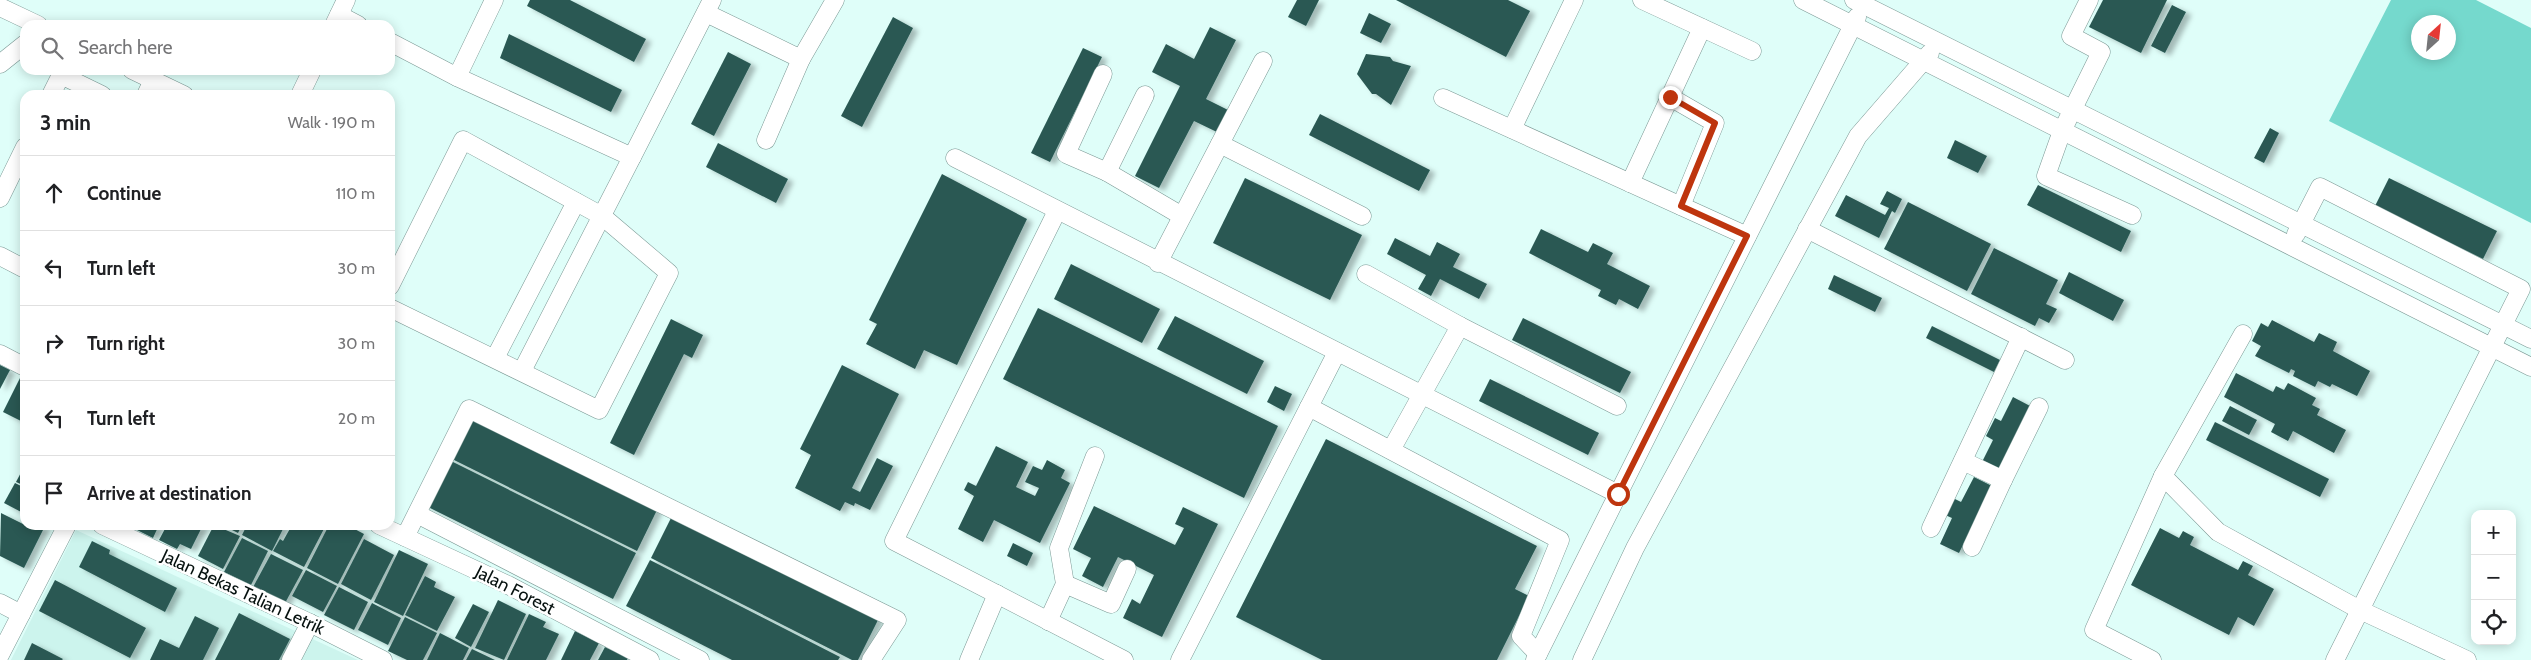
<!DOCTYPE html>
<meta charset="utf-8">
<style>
:root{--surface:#fff;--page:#f2f2f2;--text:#202124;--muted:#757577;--line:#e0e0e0}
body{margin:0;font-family:Cabin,sans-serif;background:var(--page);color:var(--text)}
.controls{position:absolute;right:15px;bottom:15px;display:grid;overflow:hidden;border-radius:10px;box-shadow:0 2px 12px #0003}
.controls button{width:45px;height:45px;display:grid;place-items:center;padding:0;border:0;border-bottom:1px solid var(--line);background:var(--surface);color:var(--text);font:25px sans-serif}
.compass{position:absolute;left:2411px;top:15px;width:45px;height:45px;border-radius:50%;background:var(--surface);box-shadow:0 2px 12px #0003;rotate:27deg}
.stop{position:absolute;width:15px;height:15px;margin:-11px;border:4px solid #be350e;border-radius:50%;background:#fff}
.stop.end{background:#be350e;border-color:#fff;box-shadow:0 1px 5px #0008}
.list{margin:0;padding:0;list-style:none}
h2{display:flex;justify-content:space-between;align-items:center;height:65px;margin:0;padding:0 20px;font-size:21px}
h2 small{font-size:16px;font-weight:400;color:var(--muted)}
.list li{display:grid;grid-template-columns:32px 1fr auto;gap:15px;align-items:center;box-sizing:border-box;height:75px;padding:0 20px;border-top:1px solid var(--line)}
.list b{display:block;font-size:19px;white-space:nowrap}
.list em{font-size:16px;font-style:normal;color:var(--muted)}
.icon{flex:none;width:28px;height:28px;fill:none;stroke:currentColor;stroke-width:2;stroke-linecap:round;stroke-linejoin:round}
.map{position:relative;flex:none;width:2531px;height:660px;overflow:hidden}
.search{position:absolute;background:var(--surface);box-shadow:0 2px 12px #0003;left:20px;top:20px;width:375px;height:55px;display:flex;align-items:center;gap:12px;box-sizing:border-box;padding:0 18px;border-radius:15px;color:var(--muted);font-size:19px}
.panel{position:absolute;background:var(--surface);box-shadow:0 2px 12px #0003;left:20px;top:90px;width:375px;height:440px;border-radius:15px}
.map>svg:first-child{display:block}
</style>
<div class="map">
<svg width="2531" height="660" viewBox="0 0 2531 660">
<defs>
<filter id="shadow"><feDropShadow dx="5.5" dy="3" stdDeviation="2.5" flood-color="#0004"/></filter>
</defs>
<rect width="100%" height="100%" fill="#dffef9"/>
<polygon fill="#ccf4ed" points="76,530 358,660 11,660"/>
<path fill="#75d9cd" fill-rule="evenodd" d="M 2391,0 L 2476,0 L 2531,28 L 2531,223 L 2329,121 ZM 2418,22 L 2448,22 L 2448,52 L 2418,52 Z"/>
<g fill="#2a5953" filter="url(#shadow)">
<polygon points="530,0 570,0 646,39 634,62 527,6"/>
<polygon points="1297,0 1319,0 1306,26 1288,17"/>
<polygon points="1396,0 1508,0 1530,11 1506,57"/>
<polygon points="2103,0 2167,0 2141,53 2089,27"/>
<polygon points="2172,5 2186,12 2165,53 2151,46"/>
<polygon points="1369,13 1391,24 1381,43 1360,33"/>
<polygon points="893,17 913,28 862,127 841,116"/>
<polygon points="1210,27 1236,40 1206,99 1230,111 1219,133 1194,121 1159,188 1135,176 1180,86 1152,72 1166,44 1194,59"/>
<polygon points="509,34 622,90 611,112 500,58"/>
<polygon points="1083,48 1102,57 1050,162 1031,153"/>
<polygon points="728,52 751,64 714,136 691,124"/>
<polygon points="1366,54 1390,57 1393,61 1411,66 1391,105 1376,94 1372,94 1357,74"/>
<polygon points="1320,114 1430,170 1419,191 1309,135"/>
<polygon points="2270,128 2279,133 2264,163 2254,158"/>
<polygon points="1955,140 1987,156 1978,173 1947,158"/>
<polygon points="718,143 788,179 776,203 706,167"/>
<polygon points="942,174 1027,219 957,365 924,350 915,369 866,344 877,324 869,320"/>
<polygon points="1245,178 1362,235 1330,300 1213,243"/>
<polygon points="2389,178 2497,231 2483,259 2375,206"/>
<polygon points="2038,185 2131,231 2121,252 2027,205"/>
<polygon points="1887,191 1902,199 1895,213 1892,211 1879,238 1835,216 1846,195 1885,215 1889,208 1880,204"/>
<polygon points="1908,202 1991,244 1967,291 1884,249"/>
<polygon points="1541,229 1588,252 1593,243 1613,253 1607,264 1650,286 1638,309 1619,299 1616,305 1598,296 1601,290 1529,253"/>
<polygon points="1395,238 1430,256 1437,242 1460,254 1453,267 1487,284 1479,299 1440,279 1431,296 1418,289 1426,275 1387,254"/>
<polygon points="1994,248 2058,280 2046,304 2057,309 2049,323 2039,318 2035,326 1971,294"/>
<polygon points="1071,264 1160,309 1142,343 1054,299"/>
<polygon points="2069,272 2124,300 2113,321 2059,293"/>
<polygon points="1834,275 1882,298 1875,312 1828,289"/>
<polygon points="1038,308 1278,426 1244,498 1003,379"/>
<polygon points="1175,316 1264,361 1247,394 1157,349"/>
<polygon points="1523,318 1631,372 1620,393 1512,340"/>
<polygon points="671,319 703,335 692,358 684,354 634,455 610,443"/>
<polygon points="2272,320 2314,342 2319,333 2337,342 2333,351 2370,371 2357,396 2332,384 2330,387 2318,381 2315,387 2293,376 2295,371 2291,369 2289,373 2255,356 2261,346 2252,341 2261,323 2268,327"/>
<polygon points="1932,326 2000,360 1994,372 1926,338"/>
<polygon points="0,365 10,370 0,389"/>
<polygon points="842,365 899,394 852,488 860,492 877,458 893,466 870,510 855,503 854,506 845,502 840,511 795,488 811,455 800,449"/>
<polygon points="23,372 25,373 25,423 3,412"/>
<polygon points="2236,373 2273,392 2276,386 2284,390 2288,383 2316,398 2312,405 2320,409 2317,415 2346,430 2334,453 2293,431 2288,441 2271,432 2275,424 2224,397"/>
<polygon points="1490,379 1599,433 1588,455 1479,401"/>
<polygon points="1275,386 1292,394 1284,411 1267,402"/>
<polygon points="2013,397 2032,407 1999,471 1982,462 1993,440 1986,436 1995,418 2001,421"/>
<polygon points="2230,406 2257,420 2249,435 2222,421"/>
<polygon points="469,413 658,508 637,551 448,457"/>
<polygon points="2215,422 2329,479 2320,497 2206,440"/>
<polygon points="1326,439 1537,546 1515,589 1529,596 1497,660 1322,660 1236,617"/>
<polygon points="996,446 1028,462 1016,487 1035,496 1039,488 1025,482 1033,466 1042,470 1047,460 1065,470 1061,478 1070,483 1040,543 994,520 983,542 958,529 974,496 964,490 968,482 976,486"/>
<polygon points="447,459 636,553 613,599 424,505"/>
<polygon points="25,465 25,486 16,482"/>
<polygon points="1974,477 1992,486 1959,553 1940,544 1952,518 1945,515 1953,498 1961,502"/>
<polygon points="15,483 25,488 25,514 4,503"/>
<polygon points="1094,506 1175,545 1184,528 1175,524 1183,507 1218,524 1162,637 1123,618 1132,599 1140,604 1154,575 1118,557 1103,587 1082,576 1091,558 1073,549"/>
<polygon points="1,513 25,525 45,526 24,568 0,556"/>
<polygon points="673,514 879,618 858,660 852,660 651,558"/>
<polygon points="127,525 159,525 153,538"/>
<polygon points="167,525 203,525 191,549 180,544 177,549 159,540"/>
<polygon points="214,525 240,536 223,569 198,556"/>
<polygon points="222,525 242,525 238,533"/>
<polygon points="247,525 285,525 272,551 242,535"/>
<polygon points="292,525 326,525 304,567 273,551 280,539 283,541"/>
<polygon points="329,525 347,525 364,534 338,584 307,568"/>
<polygon points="2160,528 2179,538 2183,531 2194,537 2190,545 2238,570 2243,561 2253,566 2248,575 2274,589 2254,626 2238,617 2229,635 2131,585"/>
<polygon points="242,538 268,551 251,585 224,572"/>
<polygon points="364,539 394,555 371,600 341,584"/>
<polygon points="92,541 110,550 109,554 177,588 165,612 79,567"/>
<polygon points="1013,543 1033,553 1027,566 1007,556"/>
<polygon points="399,550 428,564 403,616 374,602"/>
<polygon points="271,554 303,570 284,605 252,589"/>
<polygon points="650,560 840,657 838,660 732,660 626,606"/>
<polygon points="306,570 337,586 323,612 292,596"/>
<polygon points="425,576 436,582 434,587 455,597 437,631 405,615"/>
<polygon points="55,580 146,628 130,658 39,611"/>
<polygon points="339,587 368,602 354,630 324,615"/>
<polygon points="498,600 526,614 504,660 475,648"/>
<polygon points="372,603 401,618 388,645 358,630"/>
<polygon points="473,604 489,612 471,647 455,638"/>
<polygon points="239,613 290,639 279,660 215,660"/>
<polygon points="529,614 546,622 543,627 559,634 546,660 507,660"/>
<polygon points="195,616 219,628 203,660 150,660 160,639 179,648"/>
<polygon points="405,617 437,633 423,660 407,660 388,651"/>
<polygon points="575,631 599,643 590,660 561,660"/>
<polygon points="440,633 469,648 463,660 427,660"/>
<polygon points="32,643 63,659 62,660 24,660"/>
<polygon points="605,647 628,658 627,660 598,660"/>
<polygon points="472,649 495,660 466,660"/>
</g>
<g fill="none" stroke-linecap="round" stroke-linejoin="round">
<g stroke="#7b9894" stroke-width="19">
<g id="minor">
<polyline points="1642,0 1752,51"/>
<polyline points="1803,0 2531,367"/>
<polyline points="1854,0 2531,339"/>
<polyline points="2089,0 2071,36 2101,52 2062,131 2046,176 2132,215"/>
<polyline points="0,7 38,25"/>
<polyline points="706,13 801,59 835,0"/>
<polyline points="339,15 358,25"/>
<polyline points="334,25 346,0"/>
<polyline points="390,42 457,77 632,157 712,0"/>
<polyline points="0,64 25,44"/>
<polyline points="132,70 184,95"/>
<polyline points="1103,74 1066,154 1107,172"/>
<polyline points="457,77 494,0"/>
<polyline points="51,95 61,75 102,95"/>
<polyline points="146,95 153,80"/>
<polyline points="300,95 312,70"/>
<polyline points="1145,95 1107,172 1182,216"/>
<polyline points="1670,97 1715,123 1681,206"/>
<polyline points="1443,98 1747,236"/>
<polyline points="1512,129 1574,0"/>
<polyline points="766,140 801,59"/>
<polyline points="1220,144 1362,216"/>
<polyline points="955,158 1618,494"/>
<polyline points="1630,183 1702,28"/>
<polyline points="0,198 25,147"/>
<polyline points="1057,211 894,541 1124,660"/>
<polyline points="1807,229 2065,360"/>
<polyline points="2296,234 2320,187 2521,289 2335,660"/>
<polyline points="0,256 25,269"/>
<polyline points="1158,263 1263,61"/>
<polyline points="1366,274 1460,326 1391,450"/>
<polyline points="390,286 463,140 602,216 669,273 599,410 390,308"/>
<polyline points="1460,326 1617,406"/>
<polyline points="2243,334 2163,476 2218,532 2360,610 2467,660"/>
<polyline points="0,354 25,367"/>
<polyline points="495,358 576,202"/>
<polyline points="522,371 632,157"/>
<polyline points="1309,407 1560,540 1521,636 1538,654"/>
<polyline points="1963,461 2003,480 2039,407"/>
<polyline points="417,514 700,660"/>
<polyline points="102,525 310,623 383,660"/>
<polyline points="379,525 508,585 650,660"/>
<polyline points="1931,528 2021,337"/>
<polyline points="405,537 469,409 897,620 871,660"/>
<polyline points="1972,547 2003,480"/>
<polyline points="1065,584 1111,604 1127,569"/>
<polyline points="0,603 21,614"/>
<polyline points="1048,621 1065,584 1059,548 1095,456"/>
<polyline points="0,655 67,525"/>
<polyline points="291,660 310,623"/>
<polyline points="969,660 997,594"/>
<polyline points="1180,660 1337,352"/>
<polyline points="1535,660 1857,17"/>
<polyline points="1582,660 1635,548 1858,136 1930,53"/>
<polyline points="2152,660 2094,630 2163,476"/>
</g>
</g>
<use href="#minor" stroke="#fff" stroke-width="18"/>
</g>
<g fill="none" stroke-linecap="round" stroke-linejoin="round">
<polyline stroke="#be350e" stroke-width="6" points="1618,494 1747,236 1681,206 1715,123 1670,97"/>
</g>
<g text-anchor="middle" stroke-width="5" stroke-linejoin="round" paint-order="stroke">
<g font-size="18" fill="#06110f" stroke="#fff">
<text transform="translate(515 590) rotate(27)" y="6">Jalan Forest</text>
<text transform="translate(243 592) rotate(25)" y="6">Jalan Bekas Talian Letrik</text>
</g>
</g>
</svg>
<div class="controls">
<button>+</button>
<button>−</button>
<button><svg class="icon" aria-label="locate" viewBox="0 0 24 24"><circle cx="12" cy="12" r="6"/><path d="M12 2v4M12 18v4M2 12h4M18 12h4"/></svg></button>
</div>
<svg class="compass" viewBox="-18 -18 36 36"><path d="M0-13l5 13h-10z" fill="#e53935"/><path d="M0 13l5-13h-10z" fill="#757577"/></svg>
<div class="stop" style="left:1618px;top:494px"></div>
<div class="stop end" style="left:1670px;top:97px"></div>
<div class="search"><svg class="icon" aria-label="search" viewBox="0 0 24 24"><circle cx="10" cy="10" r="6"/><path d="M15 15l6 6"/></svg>Search here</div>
<section class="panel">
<h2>3 min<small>Walk · 190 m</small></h2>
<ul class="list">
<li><svg class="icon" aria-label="ahead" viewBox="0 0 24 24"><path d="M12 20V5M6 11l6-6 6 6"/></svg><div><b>Continue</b></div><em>110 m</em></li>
<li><svg class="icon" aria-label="left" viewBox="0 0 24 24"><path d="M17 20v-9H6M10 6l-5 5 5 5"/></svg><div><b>Turn left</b></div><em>30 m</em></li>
<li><svg class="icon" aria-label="right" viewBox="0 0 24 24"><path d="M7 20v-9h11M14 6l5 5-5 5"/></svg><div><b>Turn right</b></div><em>30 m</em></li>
<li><svg class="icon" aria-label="left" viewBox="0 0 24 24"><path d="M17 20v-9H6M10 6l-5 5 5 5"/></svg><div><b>Turn left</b></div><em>20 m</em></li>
<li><svg class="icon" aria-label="arrive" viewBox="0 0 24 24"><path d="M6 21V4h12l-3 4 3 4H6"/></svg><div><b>Arrive at destination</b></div></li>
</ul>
</section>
</div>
